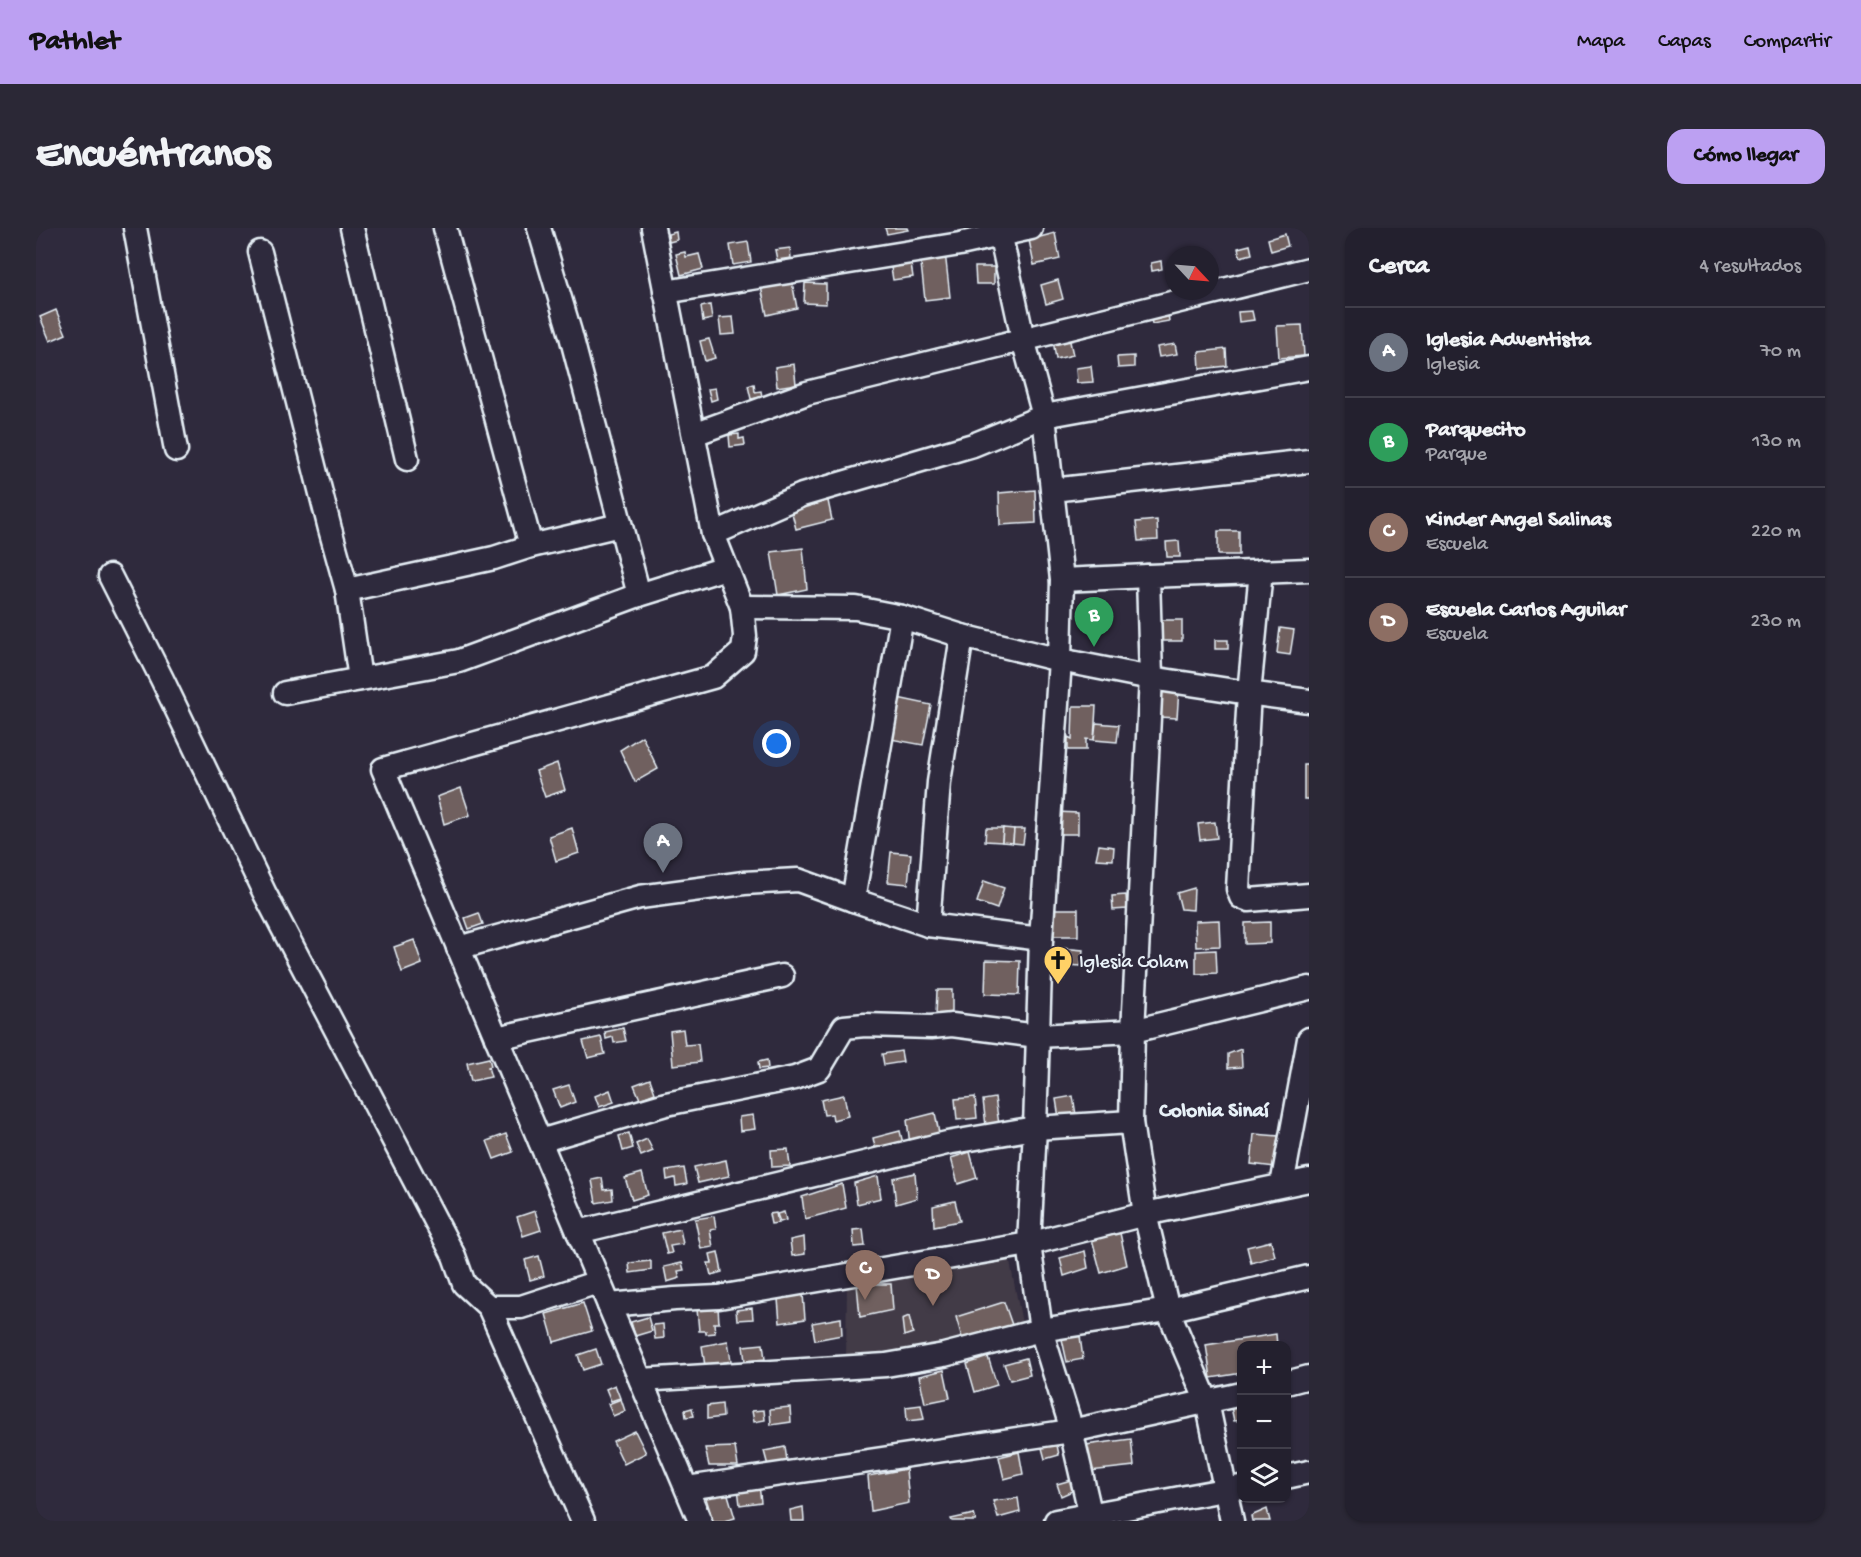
<!DOCTYPE html>
<html lang="es">
<meta charset="utf-8">
<style>
:root{--surface:#23202e;--page:#2b2836;--text:#f1f3f6;--muted:#a3a3aa;--line:#403e4a;--accent:#bca0f2}
body{margin:0;font-family:"Gochi Hand",sans-serif;background:var(--page);color:var(--text)}
.controls{position:absolute;right:18px;bottom:18px;display:grid;overflow:hidden;border-radius:12px;box-shadow:0 2px 4px #0004}
.controls button{width:54px;height:54px;display:grid;place-items:center;padding:0;border:0;border-bottom:2px solid var(--line);background:var(--surface);color:var(--text);font:30px sans-serif}
.compass{position:absolute;left:1129px;top:18px;width:54px;height:54px;border-radius:50%;background:var(--surface);box-shadow:0 2px 4px #0004;rotate:116deg}
.you{position:absolute;left:741px;top:516px;width:21px;height:21px;margin:-15px;border:4px solid #fff;border-radius:50%;background:#1a73e8;box-shadow:0 0 0 9px #1a73e833}
.badge{display:grid;place-items:center;width:39px;height:39px;border-radius:50%;background:var(--accent);color:#fff;font-size:20px;font-weight:700}
.pin{position:absolute;translate:-50% -50px;filter:drop-shadow(0 2px 3px #0008)}
.pin::after{content:'';position:absolute;top:32px;width:21px;height:18px;background:inherit;clip-path:polygon(0 0,100% 0,50% 100%)}
.list{margin:0;padding:0;list-style:none}
h2{display:flex;justify-content:space-between;align-items:center;height:78px;margin:0;padding:0 24px;font-size:26px}
h2 small{font-size:20px;font-weight:400;color:var(--muted)}
.list li{display:grid;grid-template-columns:39px 1fr auto;gap:18px;align-items:center;box-sizing:border-box;height:90px;padding:0 24px;border-top:2px solid var(--line)}
.list b{display:block;font-size:22px;white-space:nowrap}
.list p{margin:0;font-size:20px;white-space:nowrap;color:var(--muted)}
.list em{font-size:20px;font-style:normal;color:var(--muted)}
.icon{flex:none;width:33px;height:33px;fill:none;stroke:currentColor;stroke-width:2;stroke-linecap:round;stroke-linejoin:round}
.map{position:relative;flex:none;width:1273px;height:1293px;overflow:hidden;border-radius:18px}
header{display:flex;align-items:center;gap:36px;box-sizing:border-box;height:84px;padding:0 30px;background:var(--accent);color:#111}
header strong{font-size:28px}
nav{display:flex;gap:33px;margin-inline-start:auto;font-size:21px}
.intro{display:flex;align-items:center;justify-content:space-between;box-sizing:border-box;height:144px;padding:0 36px}
h1{margin:0;font-size:42px}
.button{padding:15px 27px;border-radius:18px;background:var(--accent);color:#111;font-size:21px;font-weight:700}
main{display:flex;gap:36px;padding:0 36px}
aside{flex:1;background:var(--surface);border-radius:18px;box-shadow:0 2px 4px #0004}
.map>svg:first-child{display:block}
</style>
<header>
<strong>Pathlet</strong>
<nav><a>Mapa</a><a>Capas</a><a>Compartir</a></nav>
</header>
<div class="intro"><h1>Encuéntranos</h1><a class="button">Cómo llegar</a></div>
<main>
<div class="map">
<svg width="1273" height="1293" viewBox="0 0 1273 1293">
<rect width="100%" height="100%" fill="#2f2a3d"/>
<filter id="ink" filterUnits="userSpaceOnUse"><feTurbulence type="fractalNoise" baseFrequency=".0167" numOctaves="2"/><feDisplacementMap in="SourceGraphic" scale="12" xChannelSelector="R" yChannelSelector="G"/><feConvolveMatrix kernelMatrix="1 2 1 2 8 2 1 2 1" color-interpolation-filters="sRGB"/></filter>
<g filter="url(#ink)">
<polygon fill="#423a47" points="972,1024 987,1100 853,1128 810,1129 811,1055"/>
<g fill="#70605e" stroke="#e8f1f8" stroke-width="1.5">
<polygon points="849,0 871,0 872,2 851,6"/>
<polygon points="640,4 641,12 633,14 632,6"/>
<polygon points="1019,5 1024,31 998,37 993,12"/>
<polygon points="1249,6 1252,18 1235,23 1232,11"/>
<polygon points="712,14 715,34 697,37 694,17"/>
<polygon points="1214,17 1216,26 1204,29 1202,20"/>
<polygon points="754,20 755,30 741,32 739,22"/>
<polygon points="649,24 650,29 663,26 667,41 645,47 640,26"/>
<polygon points="909,24 914,69 889,72 884,27"/>
<polygon points="874,30 877,49 857,52 854,33"/>
<polygon points="1125,33 1126,41 1116,43 1115,35"/>
<polygon points="939,39 958,39 958,56 940,56"/>
<polygon points="1022,52 1027,71 1010,76 1005,57"/>
<polygon points="756,54 761,80 731,87 725,59"/>
<polygon points="769,55 790,56 790,76 768,75"/>
<polygon points="674,77 676,91 667,93 665,79"/>
<polygon points="1131,79 1133,93 1116,96 1113,82"/>
<polygon points="20,82 30,106 14,113 4,89"/>
<polygon points="1216,83 1218,92 1203,94 1202,84"/>
<polygon points="697,89 699,106 685,107 683,90"/>
<polygon points="1266,97 1268,128 1243,130 1241,98"/>
<polygon points="1033,109 1037,127 1020,131 1017,112"/>
<polygon points="673,111 679,130 669,133 664,113"/>
<polygon points="1139,116 1141,126 1123,129 1121,119"/>
<polygon points="1190,121 1191,138 1164,141 1163,124"/>
<polygon points="1098,128 1098,139 1082,140 1081,129"/>
<polygon points="758,136 760,156 741,159 739,139"/>
<polygon points="1055,138 1057,154 1041,155 1040,140"/>
<polygon points="718,156 719,164 725,163 726,169 715,171 712,158"/>
<polygon points="679,160 681,171 675,173 672,161"/>
<polygon points="703,206 703,211 708,210 709,217 694,219 693,207"/>
<polygon points="999,262 1000,295 964,297 963,265"/>
<polygon points="791,268 796,292 760,301 754,277"/>
<polygon points="1121,292 1122,312 1102,313 1100,294"/>
<rect x="1182" y="303" width="21" height="24"/>
<polygon points="1143,313 1144,329 1131,329 1130,314"/>
<polygon points="767,320 771,361 742,367 735,324"/>
<rect x="1125" y="392" width="21" height="21"/>
<polygon points="1244,400 1258,402 1254,427 1241,425"/>
<rect x="1179" y="412" width="13" height="9"/>
<polygon points="1124,460 1143,461 1141,490 1122,489"/>
<polygon points="857,469 895,477 887,517 849,510"/>
<polygon points="1037,478 1060,478 1058,512 1050,511 1050,522 1032,522 1032,509 1036,511"/>
<polygon points="1060,495 1083,497 1081,514 1058,512"/>
<polygon points="606,508 622,541 599,554 584,522"/>
<polygon points="521,535 529,562 509,569 500,543"/>
<rect x="1268" y="537" width="5" height="34"/>
<polygon points="425,560 434,587 408,596 401,569"/>
<polygon points="1021,584 1042,585 1042,606 1021,606"/>
<polygon points="1179,594 1181,610 1164,612 1162,596"/>
<polygon points="536,600 543,625 520,633 513,608"/>
<polygon points="950,600 967,600 966,614 949,613"/>
<polygon points="967,600 978,601 977,615 966,614"/>
<polygon points="978,601 989,601 987,616 977,615"/>
<polygon points="1063,617 1078,619 1077,632 1060,631"/>
<polygon points="855,624 875,626 872,656 852,654"/>
<polygon points="948,653 968,660 961,681 941,674"/>
<polygon points="1158,660 1157,682 1145,681 1141,665"/>
<polygon points="1090,667 1091,681 1077,682 1076,668"/>
<rect x="1016" y="681" width="26" height="27"/>
<polygon points="443,685 447,696 433,701 429,690"/>
<polygon points="1183,692 1184,718 1160,719 1159,693"/>
<polygon points="1234,694 1234,715 1209,716 1209,695"/>
<polygon points="378,712 386,736 366,744 358,719"/>
<polygon points="1014,719 1047,722 1045,738 1029,737 1028,751 1011,749"/>
<polygon points="1180,722 1181,745 1160,746 1160,723"/>
<polygon points="950,732 984,733 983,767 949,766"/>
<polygon points="901,762 916,762 916,788 900,788"/>
<polygon points="587,800 590,813 578,815 577,809 570,811 569,804"/>
<polygon points="647,801 649,817 662,816 664,834 637,837 634,803"/>
<polygon points="565,809 569,826 552,830 547,813"/>
<polygon points="1205,821 1206,839 1192,840 1192,826"/>
<polygon points="865,823 867,834 848,837 846,826"/>
<polygon points="453,830 455,838 452,839 455,849 435,853 431,835"/>
<polygon points="731,832 732,840 723,841 722,834"/>
<polygon points="614,851 619,865 604,871 598,857"/>
<polygon points="533,857 539,874 524,880 517,862"/>
<polygon points="574,862 578,874 563,879 559,868"/>
<polygon points="808,867 812,888 797,892 796,886 788,887 785,872"/>
<polygon points="1037,868 1040,887 1023,890 1020,871"/>
<polygon points="939,869 941,890 921,892 919,871"/>
<polygon points="959,870 963,896 950,898 947,872"/>
<polygon points="899,885 904,910 874,917 871,892"/>
<polygon points="717,887 719,901 704,903 703,889"/>
<polygon points="864,903 868,920 841,928 837,910"/>
<polygon points="593,905 597,920 587,923 583,908"/>
<polygon points="470,906 477,924 458,931 451,913"/>
<polygon points="1218,906 1243,908 1239,939 1215,936"/>
<polygon points="611,911 617,923 605,928 600,916"/>
<polygon points="752,921 754,938 736,939 735,922"/>
<polygon points="934,924 941,950 922,956 915,930"/>
<polygon points="690,932 693,948 662,955 658,939"/>
<polygon points="648,940 651,956 640,958 639,950 631,952 630,943"/>
<polygon points="606,945 612,967 596,972 589,950"/>
<polygon points="879,945 881,970 860,976 857,950"/>
<polygon points="842,948 845,970 821,976 818,955"/>
<polygon points="566,950 568,962 576,961 577,972 560,975 556,952"/>
<polygon points="806,956 810,980 769,991 766,969"/>
<polygon points="919,973 924,993 898,998 897,978"/>
<polygon points="499,983 505,1002 487,1008 481,989"/>
<polygon points="748,984 750,992 744,994 741,986"/>
<polygon points="740,985 742,995 735,996 733,986"/>
<polygon points="678,988 680,1001 674,1002 677,1019 665,1021 659,991"/>
<polygon points="644,1001 647,1016 634,1018 636,1025 631,1026 626,1005"/>
<polygon points="827,1001 829,1018 818,1019 817,1002"/>
<polygon points="1084,1005 1091,1037 1065,1045 1056,1011"/>
<polygon points="768,1009 769,1026 756,1028 754,1012"/>
<polygon points="1235,1013 1239,1028 1215,1035 1211,1019"/>
<polygon points="1049,1023 1052,1040 1028,1048 1024,1030"/>
<polygon points="682,1024 686,1044 675,1047 672,1035 676,1035 674,1026"/>
<polygon points="503,1028 508,1048 494,1052 489,1032"/>
<polygon points="615,1033 615,1042 594,1045 593,1035"/>
<polygon points="646,1035 648,1042 642,1043 644,1050 631,1054 628,1039"/>
<polygon points="821,1056 855,1056 857,1082 824,1089"/>
<polygon points="767,1066 769,1091 744,1095 742,1071"/>
<polygon points="968,1074 976,1097 927,1113 920,1089"/>
<polygon points="547,1075 556,1103 518,1114 510,1086"/>
<polygon points="682,1079 683,1095 678,1095 679,1105 670,1106 670,1103 663,1103 661,1081"/>
<polygon points="716,1080 717,1091 701,1092 700,1082"/>
<polygon points="873,1088 877,1105 868,1108 866,1091"/>
<polygon points="612,1089 616,1103 599,1108 595,1094"/>
<polygon points="805,1090 806,1107 779,1112 776,1095"/>
<polygon points="627,1096 628,1110 619,1111 617,1097"/>
<polygon points="1240,1106 1241,1118 1206,1118 1206,1145 1175,1150 1170,1117"/>
<polygon points="1044,1108 1047,1131 1031,1134 1026,1111"/>
<polygon points="692,1113 695,1133 669,1138 666,1118"/>
<polygon points="727,1116 729,1131 709,1133 707,1118"/>
<polygon points="560,1121 565,1136 547,1142 542,1127"/>
<polygon points="952,1129 961,1157 939,1164 931,1136"/>
<polygon points="990,1130 994,1147 974,1152 968,1136"/>
<polygon points="908,1142 914,1170 889,1175 883,1148"/>
<polygon points="579,1157 584,1170 575,1173 570,1161"/>
<polygon points="585,1171 589,1183 577,1188 572,1176"/>
<polygon points="686,1176 687,1189 671,1191 671,1178"/>
<polygon points="885,1177 888,1191 871,1193 870,1179"/>
<polygon points="1206,1177 1206,1192 1198,1193 1195,1179"/>
<polygon points="754,1179 755,1194 735,1197 734,1181"/>
<polygon points="656,1180 658,1188 650,1189 649,1182"/>
<polygon points="728,1182 729,1192 718,1194 716,1183"/>
<polygon points="599,1203 610,1225 588,1236 577,1213"/>
<polygon points="1095,1211 1098,1238 1054,1243 1050,1217"/>
<polygon points="1020,1212 1023,1227 1009,1231 1005,1216"/>
<polygon points="699,1219 702,1238 673,1238 669,1220"/>
<polygon points="749,1219 751,1233 732,1238 728,1223"/>
<polygon points="983,1224 987,1246 968,1251 963,1229"/>
<polygon points="870,1241 873,1275 835,1283 832,1248"/>
<polygon points="1035,1252 1036,1263 1025,1268 1021,1256"/>
<polygon points="723,1257 725,1274 704,1277 702,1260"/>
<polygon points="690,1260 699,1290 688,1293 677,1293 669,1267"/>
<polygon points="982,1270 984,1284 962,1290 957,1273"/>
<polygon points="767,1279 768,1293 755,1293 754,1282"/>
<polygon points="1231,1281 1234,1293 1216,1293 1215,1288"/>
<polygon points="938,1286 940,1293 916,1293 915,1291"/>
</g>
<g fill="none" stroke-linecap="round" stroke-linejoin="round">
<g stroke="#e8f1f8" stroke-width="27">
<g id="minor">
<polyline points="99,0 140,222"/>
<polyline points="316,0 371,231"/>
<polyline points="409,0 495,318"/>
<polyline points="503,0 534,104 603,367"/>
<polyline points="617,0 677,306 706,379 709,408 707,423 677,449 347,541 664,1293"/>
<polyline points="963,0 987,111 1008,188 1026,352 1024,432 1005,711 999,900 993,1016 1005,1102 1032,1189 1056,1293"/>
<polyline points="224,24 294,301 311,362 324,451"/>
<polyline points="629,64 924,16 995,0"/>
<polyline points="658,206 771,165 1273,41"/>
<polyline points="1016,262 1273,233"/>
<polyline points="677,306 766,267 937,217 1008,188 1273,140"/>
<polyline points="1225,343 1213,465 1202,661 1205,669 1213,672 1273,667"/>
<polyline points="74,348 126,451 229,666 418,1028 428,1056 453,1079 485,1079 562,1054"/>
<polyline points="1026,352 1112,348"/>
<polyline points="311,362 458,330 495,318 584,297"/>
<polyline points="706,379 820,380 866,389 926,408 1024,432 1115,450 1219,466 1273,473"/>
<polyline points="249,465 423,433 603,367 690,340"/>
<polyline points="817,672 866,389"/>
<polyline points="892,697 903,554 926,408"/>
<polyline points="422,720 604,669 708,655 762,652 817,672 892,697 1005,711"/>
<polyline points="460,810 746,748"/>
<polyline points="504,913 630,876 759,850 783,841 808,799 829,797 895,799 916,797 1002,808 1097,803 1273,760"/>
<polyline points="1246,957 1273,811"/>
<polyline points="542,1004 911,915 999,900 1095,894"/>
<polyline points="573,1077 639,1071 683,1069 993,1016 1109,986 1273,952"/>
<polyline points="453,1079 547,1293"/>
<polyline points="605,1152 850,1137 908,1127 1005,1102 1132,1082 1273,1049"/>
<polyline points="1250,1155 1273,1149"/>
<polyline points="1250,1249 1273,1244"/>
<polyline points="651,1260 1035,1203 1206,1166"/>
<polyline points="1020,1293 1204,1259"/>
<polyline points="1196,1293 1171,1174 1132,1082 1109,986 1095,894 1097,803 1115,450 1112,348 1273,342"/>
</g>
</g>
<use href="#minor" stroke="#2f2a3d" stroke-width="22"/>
</g>
</g>
<defs>
<g id="church-pin" transform="scale(1.5)"><path d="M0 17L-7.5 6A9.5 9.5 0 1 1 7.5 6Z" fill="#ffd166" stroke="#2f2a3d"/><path d="M-1.2-6h2.4v3.5h3.3v2.4h-3.3V6h-2.4V-.1h-3.3v-2.4h3.3Z" fill="#111"/></g>
</defs>
<g fill-rule="evenodd">
<use href="#church-pin" x="1022" y="732"/>
</g>
<g text-anchor="middle" stroke-width="4.5" stroke-linejoin="round" paint-order="stroke">
<g font-size="20" fill="#e8f1f8" stroke="#2f2a3d" text-anchor="start">
<text x="1043" y="739">Iglesia Colam</text>
</g>
<g font-size="21" font-weight="bold" fill="#e8f1f8" stroke="#2f2a3d">
<text x="1178" y="888">Colonia Sinaí</text>
</g>
</g>
</svg>
<div class="controls">
<button>+</button>
<button>−</button>
<button><svg class="icon" aria-label="layers" viewBox="0 0 24 24"><path d="M12 4l9 5-9 5-9-5zM3 14l9 5 9-5"/></svg></button>
</div>
<svg class="compass" viewBox="-18 -18 36 36"><path d="M0-13l5 13h-10z" fill="#e53935"/><path d="M0 13l5-13h-10z" fill="#a3a3aa"/></svg>
<div class="you"></div>
<div class="pin badge" style="left:627px;top:645px;background:#6b7280">A</div>
<div class="pin badge" style="left:1058px;top:419px;background:#2e9e5b">B</div>
<div class="pin badge" style="left:829px;top:1072px;background:#8d6e63">C</div>
<div class="pin badge" style="left:897px;top:1078px;background:#8d6e63">D</div>
</div>
<aside>
<h2>Cerca<small>4 resultados</small></h2>
<ul class="list">
<li><span class="badge" style="background:#6b7280">A</span><div><b>Iglesia Adventista</b><p>Iglesia</p></div><em>70 m</em></li>
<li><span class="badge" style="background:#2e9e5b">B</span><div><b>Parquecito</b><p>Parque</p></div><em>130 m</em></li>
<li><span class="badge" style="background:#8d6e63">C</span><div><b>Kinder Angel Salinas</b><p>Escuela</p></div><em>220 m</em></li>
<li><span class="badge" style="background:#8d6e63">D</span><div><b>Escuela Carlos Aguilar</b><p>Escuela</p></div><em>230 m</em></li>
</ul>
</aside>
</main>
